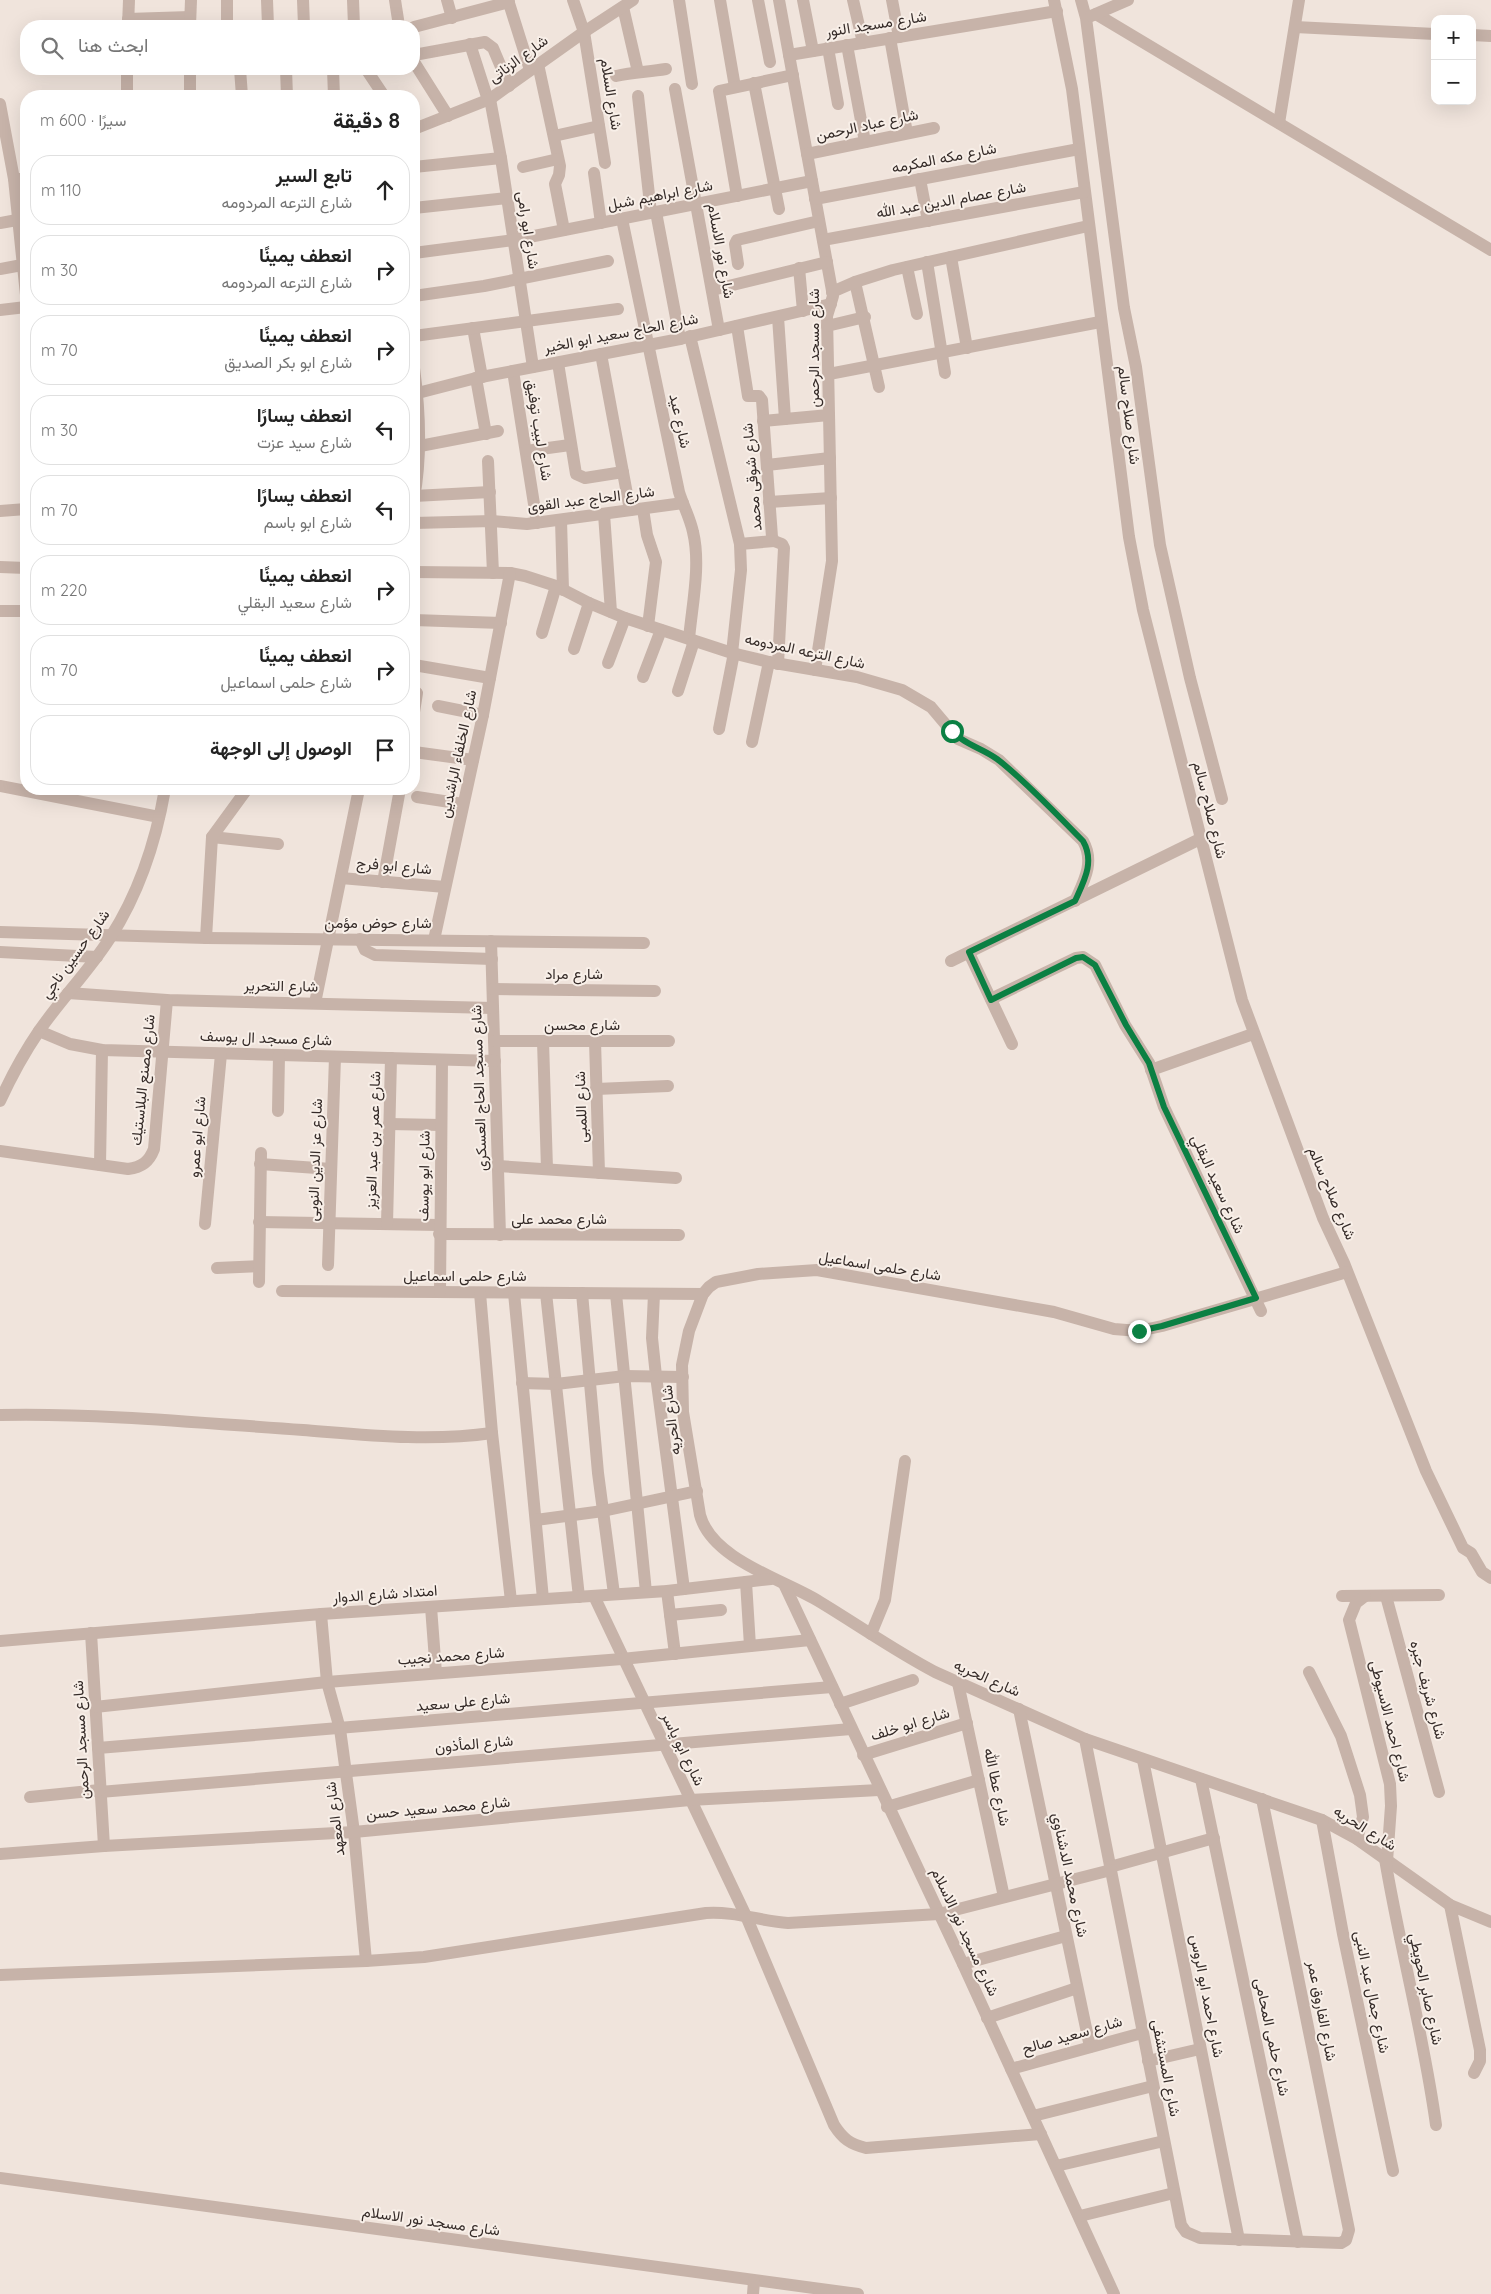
<!DOCTYPE html>
<html lang="ar">
<meta charset="utf-8">
<style>
:root{--surface:#fff;--page:#f2f2f2;--text:#222;--muted:#767676;--line:#e0e0e0}
body{margin:0;font-family:Quicksand,Vazirmatn,sans-serif;background:var(--page);color:var(--text);direction:rtl}
.controls{position:absolute;right:15px;top:15px;display:grid;overflow:hidden;border-radius:10px;box-shadow:0 5px 20px #0002}
.controls button{width:45px;height:45px;display:grid;place-items:center;padding:0;border:0;border-bottom:1px solid var(--line);background:var(--surface);color:var(--text);font:25px sans-serif}
.stop{position:absolute;width:15px;height:15px;margin:-11px;border:4px solid #0b8043;border-radius:50%;background:#fff}
.stop.end{background:#0b8043;border-color:#fff;box-shadow:0 1px 5px #0008}
.list{margin:0;padding:0;list-style:none}
h2{display:flex;justify-content:space-between;align-items:center;height:65px;margin:0;padding:0 20px;font-size:21px}
h2 small{font-size:16px;font-weight:400;color:var(--muted)}
.list li{display:grid;grid-template-columns:32px 1fr auto;gap:15px;align-items:center;box-sizing:border-box;height:70px;margin:0 10px 10px;padding:0 10px;border:1px solid var(--line);border-radius:20px}
.list b{display:block;font-size:19px;white-space:nowrap}
.list p{margin:0;font-size:16px;white-space:nowrap;color:var(--muted)}
.list em{font-size:16px;font-style:normal;color:var(--muted)}
.icon{flex:none;width:28px;height:28px;fill:none;stroke:currentColor;stroke-width:2;stroke-linecap:round;stroke-linejoin:round}
.map{position:relative;flex:none;width:1491px;height:2294px;overflow:hidden;direction:ltr}
.search{position:absolute;background:var(--surface);box-shadow:0 5px 20px #0002;left:20px;top:20px;width:400px;height:55px;display:flex;align-items:center;gap:12px;box-sizing:border-box;padding:0 18px;border-radius:20px;color:var(--muted);font-size:19px}
.panel{position:absolute;background:var(--surface);box-shadow:0 5px 20px #0002;left:20px;top:90px;width:400px;height:705px;border-radius:20px;direction:rtl}
.map>svg:first-child{display:block}
</style>
<div class="map">
<svg width="1491" height="2294" viewBox="0 0 1491 2294">
<rect width="100%" height="100%" fill="#f0e4dc"/>
<g fill="none" stroke-linecap="round" stroke-linejoin="round">
<g stroke="#c7b3a9" stroke-width="12">
<polyline points="227,0 227,26"/>
<polyline points="267,0 268,26"/>
<polyline points="303,0 304,26"/>
<polyline points="353,0 354,26"/>
<polyline points="395,0 399,26"/>
<polyline points="447,0 452,18"/>
<polyline points="508,0 530,70"/>
<polyline points="573,0 584,32 605,163"/>
<polyline points="679,0 692,84"/>
<polyline points="720,0 735,87"/>
<polyline points="758,0 770,62"/>
<polyline points="779,0 833,296 827,316 832,561 815,670"/>
<polyline points="803,0 813,51"/>
<polyline points="853,0 863,43"/>
<polyline points="892,0 899,37"/>
<polyline points="1054,0 1072,89 1129,537 1143,610 1242,1000 1323,1218 1344,1263 1426,1471 1463,1548 1471,1553 1482,1572 1491,1578"/>
<polyline points="1081,0 1086,18 1124,308 1136,367 1160,545 1190,678 1222,799"/>
<polyline points="623,7 638,72"/>
<polyline points="1096,14 1491,250"/>
<polyline points="1091,16 1128,0"/>
<polyline points="128,19 190,17"/>
<polyline points="128,26 129,0"/>
<polyline points="190,26 191,0"/>
<polyline points="414,27 509,2"/>
<polyline points="1295,27 1435,34"/>
<polyline points="1472,35 1491,36"/>
<polyline points="890,38 907,133"/>
<polyline points="470,44 488,100"/>
<polyline points="847,45 865,142"/>
<polyline points="828,48 838,104"/>
<polyline points="414,55 485,42 493,48 509,86"/>
<polyline points="789,55 1057,11"/>
<polyline points="414,62 448,116"/>
<polyline points="538,64 560,166 559,175 555,184 564,230"/>
<polyline points="240,69 242,96"/>
<polyline points="286,69 287,96"/>
<polyline points="333,69 334,96"/>
<polyline points="366,69 384,96"/>
<path d="M 616,76 C 633,72 648,72 666,69"/>
<polyline points="754,83 779,209"/>
<polyline points="675,89 719,330"/>
<polyline points="127,96 127,69"/>
<polyline points="190,96 190,69"/>
<polyline points="638,96 651,213"/>
<polyline points="490,99 501,158 533,367"/>
<polyline points="1279,123 1299,0"/>
<polyline points="414,129 490,99 584,32 633,0"/>
<polyline points="554,136 599,126"/>
<polyline points="807,154 934,128"/>
<polyline points="414,167 501,158"/>
<polyline points="523,167 558,159"/>
<polyline points="594,173 601,223"/>
<polyline points="14,179 26,179"/>
<polyline points="920,179 928,221"/>
<polyline points="737,196 719,91 793,75"/>
<polyline points="815,199 1079,149"/>
<polyline points="414,208 507,198"/>
<polyline points="656,212 680,339"/>
<path d="M 622,219 L 679,492 C 683,505 690,518 693,532 C 701,565 692,605 689,639"/>
<polyline points="0,223 17,220"/>
<polyline points="823,240 1084,192"/>
<polyline points="414,253 514,240 812,181"/>
<polyline points="951,257 967,348"/>
<polyline points="927,262 945,373"/>
<polyline points="738,264 735,244 737,240 819,221"/>
<polyline points="907,267 917,314"/>
<polyline points="799,268 803,311"/>
<polyline points="0,269 22,265"/>
<polyline points="855,282 879,387"/>
<polyline points="712,290 827,262"/>
<polyline points="832,292 855,282 893,270 1088,226"/>
<polyline points="414,296 484,286 608,261"/>
<polyline points="0,310 26,307"/>
<polyline points="778,317 785,419"/>
<polyline points="737,326 748,396 759,396 762,400 772,537 774,541 782,544 784,548 778,664"/>
<polyline points="827,326 865,317"/>
<polyline points="473,328 482,377"/>
<polyline points="414,336 618,309"/>
<polyline points="690,336 740,544 741,570 732,653"/>
<polyline points="601,354 630,510"/>
<polyline points="558,363 576,474 585,478 623,472"/>
<path d="M 414,368 C 420,412 422,455 414,498"/>
<polyline points="513,371 537,523"/>
<polyline points="829,374 1100,322"/>
<polyline points="476,378 486,434"/>
<polyline points="414,394 476,378 680,339 831,304"/>
<polyline points="763,421 829,415"/>
<polyline points="420,446 498,431"/>
<polyline points="526,451 570,445"/>
<polyline points="488,461 493,573"/>
<polyline points="767,465 830,458"/>
<polyline points="414,496 490,492"/>
<polyline points="769,502 831,498"/>
<polyline points="643,509 647,535 656,562 648,626"/>
<polyline points="0,511 26,509"/>
<polyline points="604,514 611,612"/>
<polyline points="561,520 563,590"/>
<polyline points="414,523 492,521 527,524 683,503"/>
<polyline points="740,544 774,541"/>
<polyline points="0,567 26,568"/>
<path d="M 414,572 L 510,573 L 525,576 L 556,586 L 589,603 L 625,618 L 732,653 L 769,662 L 857,677 L 902,690 L 931,707 L 958,739 L 981,749 L 999,760 L 1083,841 C 1095,862 1084,881 1075,901"/>
<polyline points="0,611 26,611"/>
<polyline points="414,620 501,623"/>
<polyline points="542,633 556,586"/>
<polyline points="574,649 589,603"/>
<polyline points="608,663 625,618"/>
<polyline points="414,665 490,678"/>
<polyline points="643,677 661,630"/>
<polyline points="678,691 694,641"/>
<polyline points="438,706 483,715"/>
<polyline points="414,712 417,693"/>
<polyline points="719,729 734,653"/>
<polyline points="752,742 769,662"/>
<polyline points="414,752 473,760"/>
<polyline points="0,786 159,817"/>
<polyline points="417,797 463,804"/>
<polyline points="212,837 278,844"/>
<polyline points="341,878 445,887"/>
<polyline points="383,882 400,789"/>
<polyline points="0,932 206,938 644,943"/>
<polyline points="206,938 212,837 247,789"/>
<polyline points="360,939 365,950 375,955 492,959"/>
<polyline points="434,940 483,715 510,573"/>
<polyline points="491,941 500,1235"/>
<polyline points="0,952 97,957"/>
<polyline points="969,953 1012,1044"/>
<polyline points="951,961 1200,839"/>
<polyline points="493,989 655,991"/>
<polyline points="68,993 167,1000 493,1008"/>
<polyline points="991,999 1076,958 1083,957 1095,965 1125,1025 1149,1063 1164,1107 1261,1311"/>
<polyline points="315,1003 359,789"/>
<polyline points="39,1031 70,1044 102,1050 495,1061"/>
<polyline points="494,1041 669,1041"/>
<polyline points="543,1041 547,1169"/>
<polyline points="595,1041 599,1173"/>
<polyline points="1151,1070 1253,1034"/>
<polyline points="596,1089 668,1086"/>
<polyline points="278,1111 279,1055"/>
<polyline points="389,1124 441,1125"/>
<path d="M 0,1151 L 128,1169 C 142,1167 149,1162 154,1149 L 167,1000"/>
<polyline points="260,1164 331,1169"/>
<polyline points="100,1165 102,1050"/>
<polyline points="498,1166 676,1178"/>
<polyline points="259,1222 439,1225"/>
<polyline points="205,1224 221,1054"/>
<polyline points="387,1224 391,1058"/>
<polyline points="439,1234 679,1235"/>
<polyline points="328,1265 335,1057"/>
<polyline points="217,1268 259,1266"/>
<path d="M 1347,1272 L 1162,1326 L 1139,1331 L 1114,1329 L 1054,1312 L 817,1270 L 758,1274 L 716,1282 L 709,1287 L 703,1294 L 689,1331 L 682,1365 L 683,1412 L 700,1515 C 712,1560 785,1580 820,1602 C 858,1625 895,1651 935,1672 L 1085,1739 L 1322,1820 L 1357,1839 L 1450,1905 L 1491,1922"/>
<polyline points="259,1282 261,1153"/>
<polyline points="282,1291 703,1294"/>
<polyline points="440,1292 442,1061"/>
<polyline points="480,1293 492,1433 511,1601"/>
<polyline points="514,1293 543,1599"/>
<polyline points="546,1293 579,1597"/>
<polyline points="582,1293 598,1473 614,1594"/>
<polyline points="616,1294 646,1592"/>
<polyline points="654,1294 652,1338 656,1376 684,1589"/>
<polyline points="522,1383 556,1384 625,1376 683,1377"/>
<path d="M 0,1415 C 101,1413 202,1423 303,1430 C 366,1435 429,1442 492,1433"/>
<polyline points="536,1520 603,1511 697,1491"/>
<polyline points="746,1582 750,1646"/>
<polyline points="784,1584 963,1964 1114,2294"/>
<polyline points="667,1591 675,1654"/>
<path d="M 594,1596 L 746,1916 L 834,2125 C 843,2139 850,2144 866,2148 L 1041,2134"/>
<polyline points="1342,1596 1439,1595"/>
<polyline points="1365,1596 1356,1603 1349,1620 1390,1784 1391,1806 1387,1861"/>
<polyline points="1386,1596 1439,1792"/>
<polyline points="431,1607 436,1673"/>
<polyline points="321,1614 327,1682 340,1729 354,1832 366,1961"/>
<polyline points="670,1615 721,1610"/>
<polyline points="91,1633 104,1846"/>
<polyline points="871,1634 885,1600 905,1461"/>
<polyline points="0,1641 321,1614 667,1591 771,1579"/>
<polyline points="1309,1672 1341,1736 1360,1795 1363,1817 1357,1839"/>
<polyline points="958,1683 1004,1897"/>
<polyline points="840,1704 913,1680"/>
<polyline points="95,1707 327,1682 622,1659 810,1640"/>
<polyline points="1019,1709 1090,2047"/>
<polyline points="1085,1739 1181,2225 1186,2232 1200,2238 1341,2243 1346,2240 1349,2230 1262,1799"/>
<polyline points="98,1748 832,1687"/>
<polyline points="863,1755 967,1723"/>
<polyline points="1143,1760 1239,2240"/>
<polyline points="1201,1779 1298,2242"/>
<polyline points="100,1792 851,1729"/>
<polyline points="30,1797 100,1790"/>
<polyline points="887,1807 979,1780"/>
<polyline points="1322,1820 1343,1934 1393,2171"/>
<polyline points="0,1854 104,1846 354,1832 690,1800 879,1790"/>
<path d="M 1385,1859 C 1400,1948 1424,2036 1436,2125"/>
<polyline points="1110,1867 1214,1838"/>
<polyline points="1450,1905 1480,2050 1480,2061 1474,2073"/>
<polyline points="963,1964 1066,1936"/>
<path d="M 0,1975 L 366,1961 L 424,1957 L 706,1913 C 734,1911 760,1921 788,1923 L 939,1914 L 1111,1870"/>
<polyline points="987,2018 1077,1988"/>
<polyline points="1148,2061 1200,2049"/>
<polyline points="1011,2069 1142,2033"/>
<polyline points="1033,2116 1153,2086"/>
<polyline points="1056,2166 1164,2141"/>
<polyline points="0,2178 858,2294"/>
<polyline points="1080,2216 1174,2193"/>
<polyline points="753,2294 754,2281"/>
</g>
<g stroke="#c7b3a9" stroke-width="12">
<polyline points="0,104 14,179 26,295"/>
<path d="M 0,1101 C 11,1077 24,1053 39,1031 C 61,999 89,971 110,938 C 139,893 156,841 165,789"/>
</g>
</g>
<g fill="none" stroke-linecap="round" stroke-linejoin="round">
<path stroke="#0b8043" stroke-width="6" d="M 952,731 C 965,745 982,748 997,759 C 1026,781 1057,815 1083,841 C 1095,862 1084,881 1075,901 L 969,952 L 991,1000 L 1076,958 L 1083,957 L 1095,965 L 1126,1025 L 1149,1063 L 1164,1107 L 1256,1298 L 1162,1326 L 1139,1331"/>
</g>
<g text-anchor="middle" stroke-width="4" stroke-linejoin="round" paint-order="stroke">
<g font-size="15" fill="#352b28" stroke="#f8efe8">
<text transform="translate(876 24) rotate(-9)" y="5">شارع مسجد النور</text>
<text transform="translate(518 59) rotate(-36)" y="5">شارع الزناتى</text>
<text transform="translate(611 94) rotate(81)" y="5">شارع السلام</text>
<text transform="translate(867 125) rotate(-12)" y="5">شارع عباد الرحمن</text>
<text transform="translate(944 158) rotate(-11)" y="5">شارع مكه المكرمه</text>
<text transform="translate(660 195) rotate(-11)" y="5">شارع ابراهيم شبل</text>
<text transform="translate(951 200) rotate(-10)" y="5">شارع عصام الدين عبد الله</text>
<text transform="translate(528 230) rotate(81)" y="5">شارع ابو رامى</text>
<text transform="translate(721 251) rotate(80)" y="5">شارع نور الاسلام</text>
<text transform="translate(621 333) rotate(-11)" y="5">شارع الحاج سعيد ابو الخير</text>
<text transform="translate(814 348) rotate(-90)" y="5">شارع مسجد الرحمن</text>
<text transform="translate(1129 415) rotate(83)" y="5">شارع صلاح سالم</text>
<text transform="translate(680 421) rotate(78)" y="5">شارع عيد</text>
<text transform="translate(539 430) rotate(81)" y="5">شارع لبيب توفيق</text>
<text transform="translate(752 477) rotate(-95)" y="5">شارع شوقى محمد</text>
<text transform="translate(591 499) rotate(-7)" y="5">شارع الحاج عبد القوى</text>
<text transform="translate(805 651) rotate(12)" y="5">شارع الترعه المردومه</text>
<text transform="translate(458 754) rotate(-78)" y="5">شارع الخلفاء الراشدين</text>
<text transform="translate(1210 810) rotate(76)" y="5">شارع صلاح سالم</text>
<text transform="translate(394 866) rotate(5)" y="5">شارع ابو فرج</text>
<text x="378" y="928">شارع حوض مؤمن</text>
<text transform="translate(75 954) rotate(-54)" y="5">شارع حسين ناجي</text>
<text x="574" y="979">شارع مراد</text>
<text transform="translate(281 986) rotate(1)" y="5">شارع التحرير</text>
<text x="582" y="1030">شارع محسن</text>
<text transform="translate(266 1038) rotate(2)" y="5">شارع مسجد ال يوسف</text>
<text transform="translate(143 1080) rotate(-84)" y="5">شارع مصنع البلاستيك</text>
<text transform="translate(479 1088) rotate(-92)" y="5">شارع مسجد الحاج العسكرى</text>
<text transform="translate(581 1107) rotate(-92)" y="5">شارع اللمبى</text>
<text transform="translate(197 1137) rotate(-85)" y="5">شارع ابو عمرو</text>
<text transform="translate(373 1140) rotate(-88)" y="5">شارع عمر بن عبد العزيز</text>
<text transform="translate(315 1160) rotate(-88)" y="5">شارع عز الدين النوبى</text>
<text transform="translate(424 1176) rotate(-89)" y="5">شارع ابو يوسف</text>
<text transform="translate(1218 1184) rotate(65)" y="5">شارع سعيد البقلي</text>
<text transform="translate(1332 1193) rotate(67)" y="5">شارع صلاح سالم</text>
<text x="559" y="1224">شارع محمد على</text>
<text transform="translate(880 1266) rotate(9)" y="5">شارع حلمى اسماعيل</text>
<text x="465" y="1281">شارع حلمى اسماعيل</text>
<text transform="translate(671 1420) rotate(-97)" y="5">شارع الحريه</text>
<text transform="translate(385 1594) rotate(-4)" y="5">امتداد شارع الدوار</text>
<text transform="translate(451 1656) rotate(-4)" y="5">شارع محمد نجيب</text>
<text transform="translate(987 1678) rotate(24)" y="5">شارع الحريه</text>
<text transform="translate(1428 1690) rotate(75)" y="5">شارع شريف جبره</text>
<text transform="translate(463 1702) rotate(-5)" y="5">شارع على سعيد</text>
<text transform="translate(1390 1721) rotate(76)" y="5">شارع احمد الاسيوطى</text>
<text transform="translate(910 1724) rotate(-17)" y="5">شارع ابو خلف</text>
<text transform="translate(81 1740) rotate(-93)" y="5">شارع مسجد الرحمن</text>
<text transform="translate(474 1744) rotate(-5)" y="5">شارع المأذون</text>
<text transform="translate(683 1749) rotate(64)" y="5">شارع ابو ياسر</text>
<text transform="translate(997 1787) rotate(78)" y="5">شارع عطا الله</text>
<text transform="translate(438 1808) rotate(-5)" y="5">شارع محمد سعيد حسن</text>
<text transform="translate(335 1819) rotate(-97)" y="5">شارع المعهد</text>
<text transform="translate(1365 1828) rotate(32)" y="5">شارع الحريه</text>
<text transform="translate(1070 1875) rotate(78)" y="5">شارع محمد الدشناوي</text>
<text transform="translate(965 1932) rotate(65)" y="5">شارع مسجد نور الاسلام</text>
<text transform="translate(1426 1989) rotate(78)" y="5">شارع صابر الحويطي</text>
<text transform="translate(1372 1992) rotate(78)" y="5">شارع جمال عبد النبى</text>
<text transform="translate(1207 1996) rotate(79)" y="5">شارع احمد ابو الروس</text>
<text transform="translate(1322 2011) rotate(79)" y="5">شارع الفاروق عمر</text>
<text transform="translate(1072 2035) rotate(-16)" y="5">شارع سعيد صالح</text>
<text transform="translate(1272 2037) rotate(78)" y="5">شارع حلمى المحامى</text>
<text transform="translate(1166 2068) rotate(79)" y="5">شارع المستشفى</text>
<text transform="translate(431 2221) rotate(8)" y="5">شارع مسجد نور الاسلام</text>
</g>
</g>
</svg>
<div class="controls">
<button>+</button>
<button>−</button>
</div>
<div class="stop" style="left:952px;top:731px"></div>
<div class="stop end" style="left:1139px;top:1331px"></div>
<div class="search"><svg class="icon" aria-label="search" viewBox="0 0 24 24"><circle cx="10" cy="10" r="6"/><path d="M15 15l6 6"/></svg>ابحث هنا</div>
<section class="panel">
<h2>8 دقيقة<small>سيرًا · 600 m</small></h2>
<ul class="list">
<li><svg class="icon" aria-label="ahead" viewBox="0 0 24 24"><path d="M12 20V5M6 11l6-6 6 6"/></svg><div><b>تابع السير</b><p>شارع الترعه المردومه</p></div><em>110 m</em></li>
<li><svg class="icon" aria-label="right" viewBox="0 0 24 24"><path d="M7 20v-9h11M14 6l5 5-5 5"/></svg><div><b>انعطف يمينًا</b><p>شارع الترعه المردومه</p></div><em>30 m</em></li>
<li><svg class="icon" aria-label="right" viewBox="0 0 24 24"><path d="M7 20v-9h11M14 6l5 5-5 5"/></svg><div><b>انعطف يمينًا</b><p>شارع ابو بكر الصديق</p></div><em>70 m</em></li>
<li><svg class="icon" aria-label="left" viewBox="0 0 24 24"><path d="M17 20v-9H6M10 6l-5 5 5 5"/></svg><div><b>انعطف يسارًا</b><p>شارع سيد عزت</p></div><em>30 m</em></li>
<li><svg class="icon" aria-label="left" viewBox="0 0 24 24"><path d="M17 20v-9H6M10 6l-5 5 5 5"/></svg><div><b>انعطف يسارًا</b><p>شارع ابو باسم</p></div><em>70 m</em></li>
<li><svg class="icon" aria-label="right" viewBox="0 0 24 24"><path d="M7 20v-9h11M14 6l5 5-5 5"/></svg><div><b>انعطف يمينًا</b><p>شارع سعيد البقلي</p></div><em>220 m</em></li>
<li><svg class="icon" aria-label="right" viewBox="0 0 24 24"><path d="M7 20v-9h11M14 6l5 5-5 5"/></svg><div><b>انعطف يمينًا</b><p>شارع حلمى اسماعيل</p></div><em>70 m</em></li>
<li><svg class="icon" aria-label="arrive" viewBox="0 0 24 24"><path d="M6 21V4h12l-3 4 3 4H6"/></svg><div><b>الوصول إلى الوجهة</b></div></li>
</ul>
</section>
</div>
